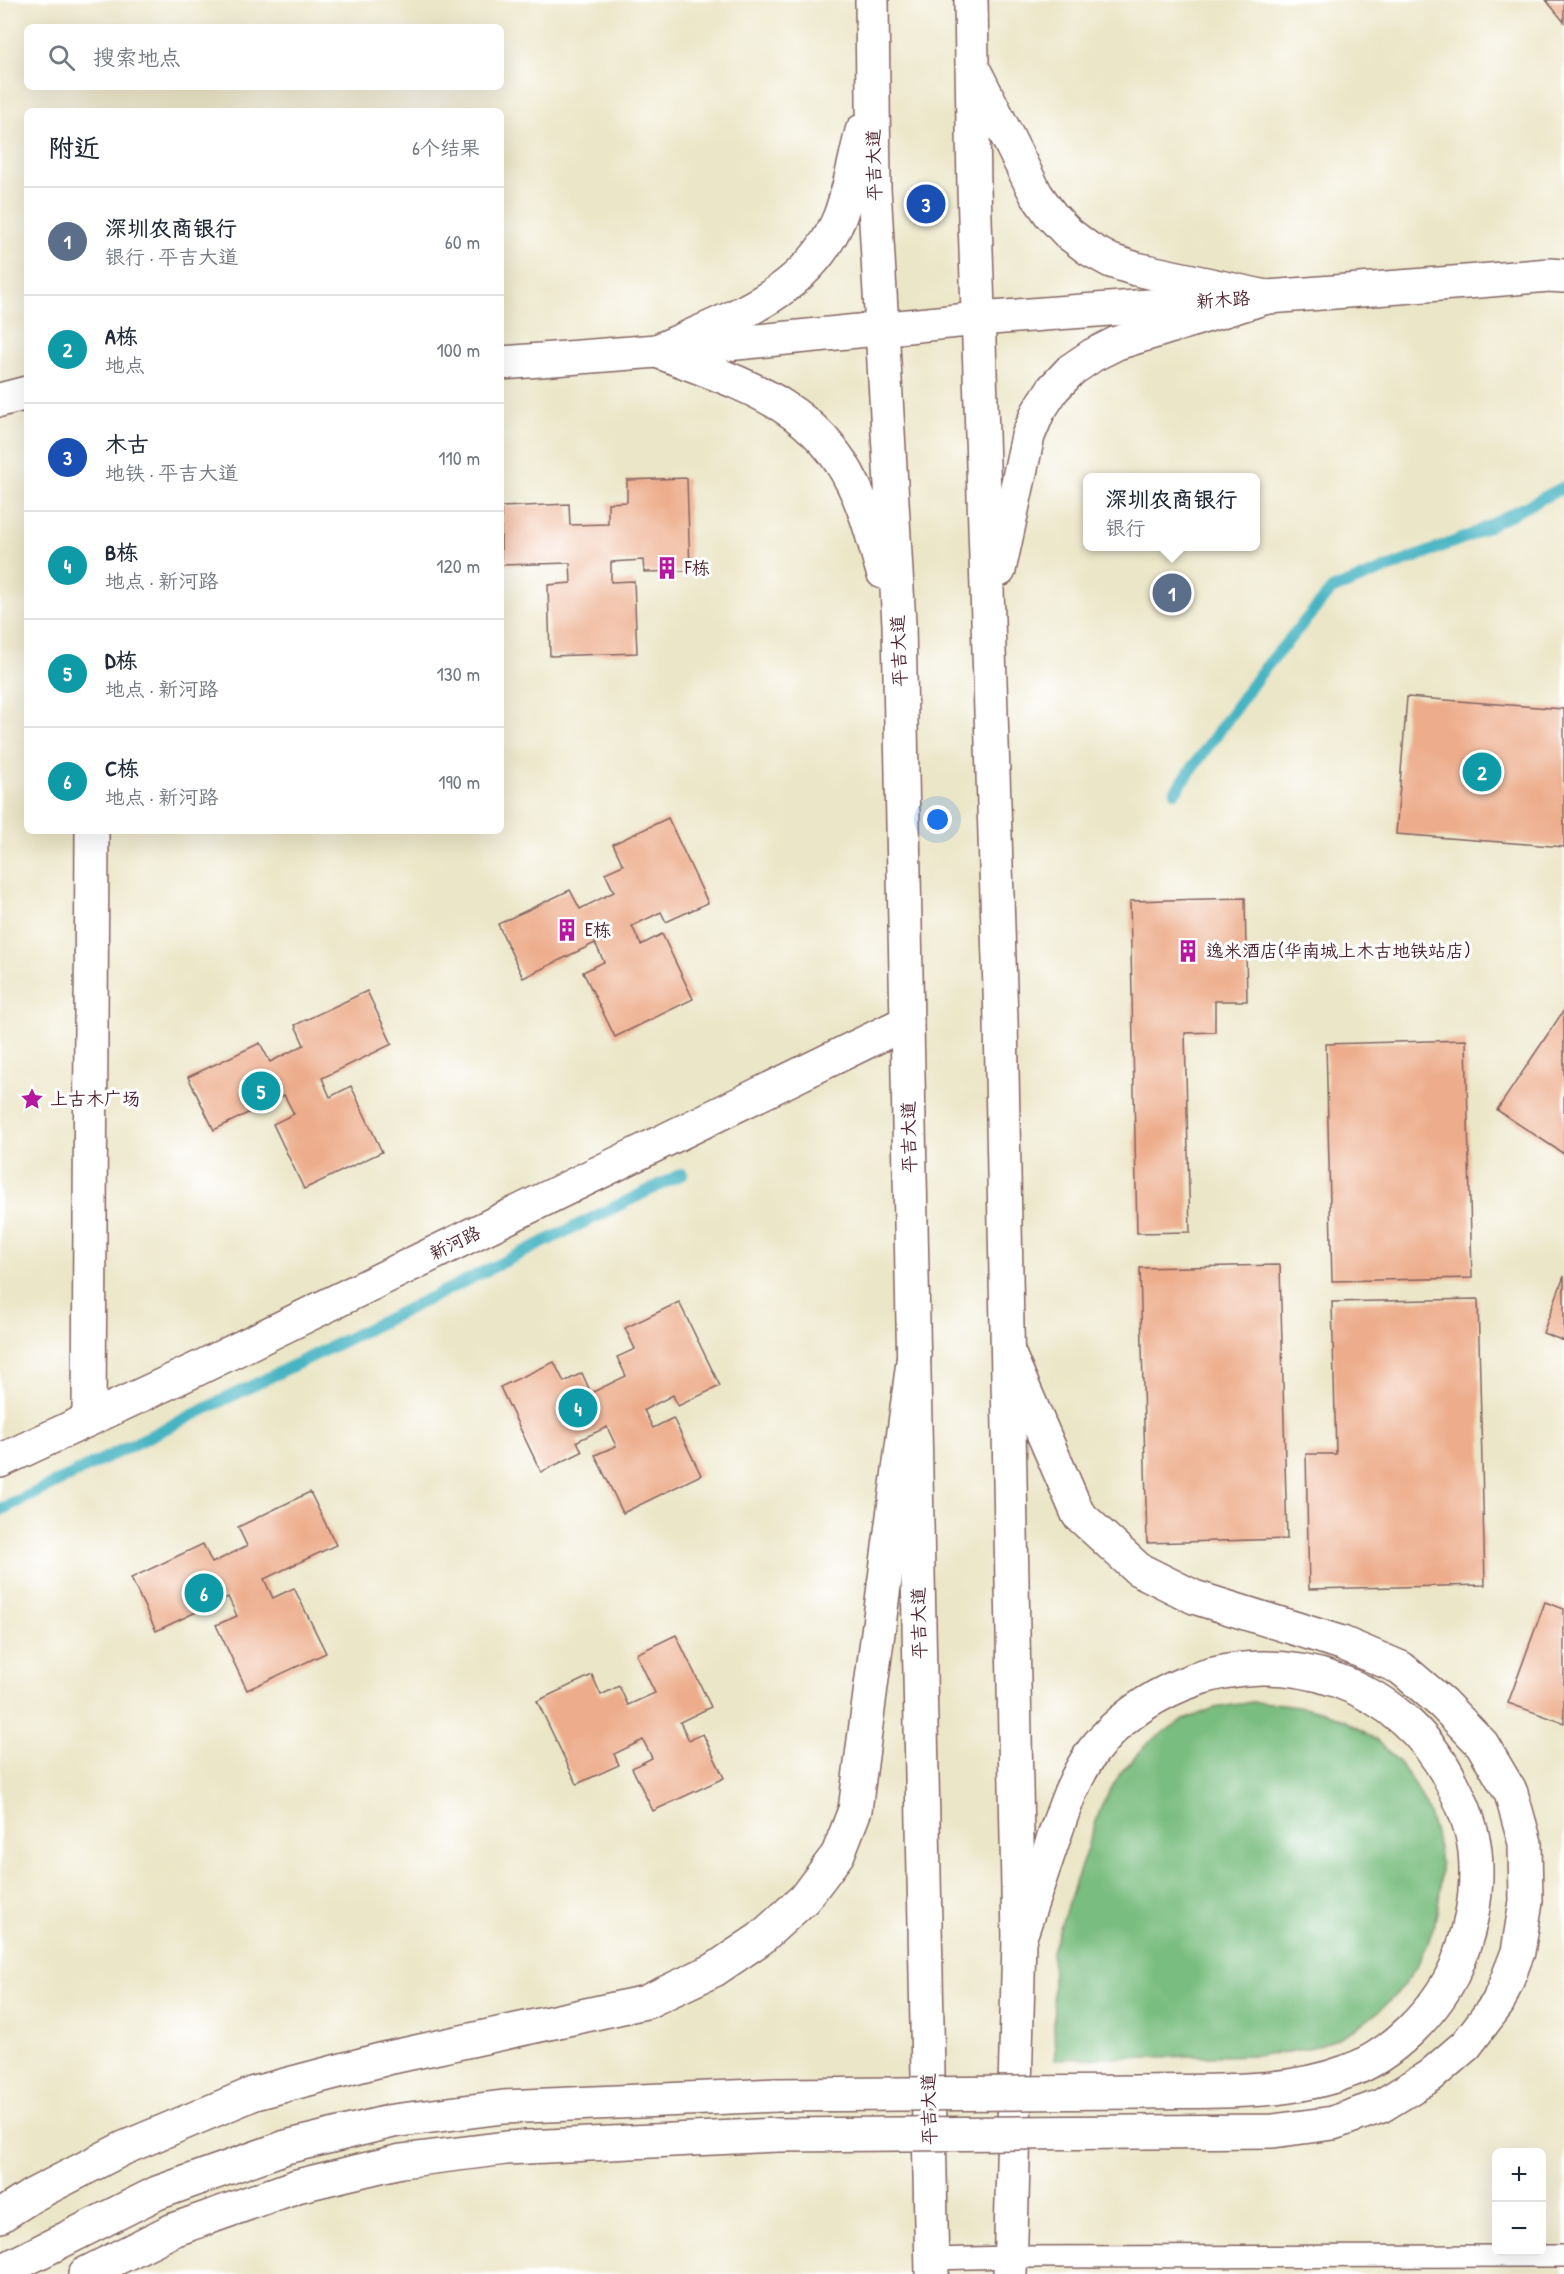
<!DOCTYPE html>
<html lang="zh">
<meta charset="utf-8">
<style>
:root{--surface:#fff;--page:#f6f6f7;--text:#1f2937;--muted:#747a83;--line:#e0e1e3;--accent:#d93025}
body{margin:0;font-family:"Patrick Hand","LXGW WenKai TC",sans-serif;background:var(--page);color:var(--text)}
.controls{position:absolute;right:18px;bottom:18px;display:grid;overflow:hidden;border-radius:9px;box-shadow:0 6px 24px #0002}
.controls button{width:54px;height:54px;display:grid;place-items:center;padding:0;border:0;border-bottom:2px solid var(--line);background:var(--surface);color:var(--text);font:30px sans-serif}
.you{position:absolute;left:938px;top:820px;width:21px;height:21px;margin:-15px;border:4px solid #fff;border-radius:50%;background:#1a73e8;box-shadow:0 0 0 9px #1a73e833}
.badge{display:grid;place-items:center;width:39px;height:39px;border-radius:50%;background:var(--accent);color:#fff;font-size:20px;font-weight:700}
.pin{position:absolute;translate:-50% -50%;border:3px solid #fff;box-shadow:0 2px 6px #0006}
.popup{position:absolute;left:1083px;top:473px;width:177px;height:78px;box-sizing:border-box;display:grid;place-content:center;border-radius:9px;background:var(--surface);filter:drop-shadow(0 2px 4px #0005);font-size:20px;white-space:nowrap;color:var(--muted)}
.popup b{font-size:22px;color:var(--text)}
.popup::after{content:'';position:absolute;left:50%;top:100%;margin-left:-12px;border:12px solid transparent;border-top-color:var(--surface)}
.list{margin:0;padding:0;list-style:none}
h2{display:flex;justify-content:space-between;align-items:center;height:78px;margin:0;padding:0 24px;font-size:26px}
h2 small{font-size:20px;font-weight:400;color:var(--muted)}
.list li{display:grid;grid-template-columns:39px 1fr auto;gap:18px;align-items:center;box-sizing:border-box;height:108px;padding:0 24px;border-top:2px solid var(--line)}
.list b{display:block;font-size:22px;white-space:nowrap}
.list p{margin:0;font-size:20px;white-space:nowrap;color:var(--muted)}
.list em{font-size:20px;font-style:normal;color:var(--muted)}
.icon{flex:none;width:33px;height:33px;fill:none;stroke:currentColor;stroke-width:2;stroke-linecap:round;stroke-linejoin:round}
.map{position:relative;flex:none;width:1564px;height:2274px;overflow:hidden}
.search{position:absolute;background:var(--surface);box-shadow:0 6px 24px #0002;left:24px;top:24px;width:480px;height:66px;display:flex;align-items:center;gap:15px;box-sizing:border-box;padding:0 21px;border-radius:9px;color:var(--muted);font-size:22px}
.panel{position:absolute;background:var(--surface);box-shadow:0 6px 24px #0002;left:24px;top:108px;width:480px;height:726px;border-radius:9px}
.map>svg:first-child{display:block}
</style>
<div class="map">
<svg width="1564" height="2274" viewBox="0 0 1564 2274">
<rect width="100%" height="100%" fill="#fff"/>
<filter id="ink" filterUnits="userSpaceOnUse"><feTurbulence type="fractalNoise" baseFrequency=".0167" numOctaves="2"/><feDisplacementMap in="SourceGraphic" scale="12" xChannelSelector="R" yChannelSelector="G"/><feConvolveMatrix kernelMatrix="1 2 1 2 8 2 1 2 1" color-interpolation-filters="sRGB"/></filter>
<filter id="wash" filterUnits="userSpaceOnUse"><feTurbulence type="fractalNoise" baseFrequency=".008" numOctaves="4" result="noise"/><feDisplacementMap in="SourceGraphic" scale="24" xChannelSelector="R" yChannelSelector="G"/><feGaussianBlur stdDeviation="1.35" result="paint"/><feColorMatrix in="noise" values="0 0 0 0 0 0 0 0 0 0 0 0 0 0 0 0 0 1.4 0 .05"/><feComposite in="paint" operator="in"/></filter>
<g filter="url(#wash)">
<rect width="100%" height="100%" fill="#ece6c8"/>
<path fill="#7abd80" stroke="#626e56" stroke-width="1.5" d="M 1252,1702 C 1291,1703 1326,1708 1360,1729 C 1457,1791 1468,1931 1383,2007 C 1369,2020 1352,2033 1334,2040 C 1292,2057 1245,2055 1200,2056 C 1152,2057 1103,2058 1055,2059 L 1052,1951 L 1102,1804 L 1121,1772 L 1147,1744 L 1179,1722 L 1214,1708 Z"/>
<g fill="none" stroke-linecap="round" stroke-linejoin="round">
<g stroke="#46b4c2" stroke-width="12">
<polyline points="1175,792 1260,674 1331,590 1469,536 1564,487"/>
<polyline points="0,1510 682,1174"/>
</g>
</g>
<g id="blocks">
<g fill="#edad8c">
<polygon points="1546,0 1564,0 1564,22"/>
<polygon points="687,478 690,571 644,572 643,560 611,562 611,582 634,581 637,653 550,656 548,585 571,583 570,563 501,565 501,507 569,504 570,525 608,524 608,503 627,502 627,480"/>
<polygon points="1407,697 1564,709 1564,847 1396,834"/>
<polygon points="668,818 708,903 666,922 661,912 632,926 641,945 662,934 693,999 615,1037 583,972 604,962 595,943 523,978 498,924 570,890 580,909 614,892 605,873 623,865 613,844"/>
<polygon points="1245,898 1247,1001 1215,1001 1215,1032 1185,1033 1190,1232 1137,1233 1130,901"/>
<polygon points="367,991 392,1044 322,1078 330,1097 351,1086 382,1152 304,1189 273,1124 294,1114 284,1095 214,1130 188,1077 260,1043 270,1062 304,1045 295,1025"/>
<polygon points="1564,1010 1564,1154 1497,1110"/>
<polygon points="1466,1040 1472,1278 1332,1281 1326,1044"/>
<polygon points="1280,1265 1287,1539 1147,1543 1140,1268"/>
<polygon points="1564,1276 1564,1341 1543,1333"/>
<polygon points="1478,1299 1485,1585 1309,1589 1306,1454 1336,1454 1332,1302"/>
<polygon points="679,1302 720,1386 678,1406 673,1395 644,1410 653,1428 673,1418 701,1475 623,1513 595,1455 616,1446 607,1427 577,1441 582,1452 541,1472 500,1387 554,1362 564,1382 582,1373 591,1393 626,1376 617,1357 635,1349 625,1328"/>
<polygon points="310,1492 336,1545 264,1579 273,1598 294,1588 326,1653 247,1690 216,1625 237,1616 228,1597 156,1631 131,1578 203,1544 212,1563 247,1546 238,1527"/>
<polygon points="1545,1602 1564,1609 1564,1723 1508,1703"/>
<polygon points="676,1635 711,1707 680,1722 689,1740 703,1734 724,1778 653,1811 632,1768 652,1758 643,1740 614,1754 619,1765 577,1784 537,1701 592,1675 601,1695 619,1686 628,1705 655,1693 636,1654"/>
</g>
</g>
</g>
<g filter="url(#ink)">
<use href="#blocks" fill-opacity="0" stroke="#836562" stroke-width="1.5"/>
<g fill="none" stroke-linecap="round" stroke-linejoin="round">
<g stroke="#836562" stroke-width="24">
<polyline id="service" points="932,2259 1009,2257 1564,2256"/>
</g>
<g stroke="#836562" stroke-width="36">
<g id="minor">
<polyline points="0,400 27,393"/>
<polyline points="89,1419 92,831"/>
<polyline points="0,1461 195,1370 907,1022"/>
</g>
</g>
<g stroke="#836562" stroke-width="36">
<polyline id="tertiary" points="501,363 657,351 978,319 1479,281 1549,275 1564,276"/>
</g>
<g stroke="#836562" stroke-width="36">
<g id="primary">
<polyline points="872,0 874,188 899,624 932,2274"/>
<polyline points="971,0 974,188 1001,1020 1019,1940 1010,2274"/>
<polyline points="976,74 1036,194 1051,215 1068,233 1089,249 1111,261 1136,269 1266,297"/>
<path d="M 657,351 C 735,382 814,402 853,484 C 867,512 874,542 883,572"/>
<path d="M 657,351 C 727,319 809,295 840,216 C 850,189 855,159 862,131"/>
<polyline points="999,570 1028,436 1038,412 1053,389 1071,370 1093,355 1117,343 1267,297"/>
</g>
</g>
<g stroke="#836562" stroke-width="36">
<g id="motorway">
<polyline points="1008,1352 1078,1514 1138,1569 1194,1597 1342,1643 1401,1668 1442,1703 1482,1744 1511,1793 1525,1843 1526,1901 1518,1952 1498,2003 1466,2045 1430,2076 1381,2106 1333,2123 1273,2131 1140,2132"/>
<path d="M 1019,1940 C 1030,1907 1041,1875 1052,1843 C 1063,1811 1073,1779 1093,1751 C 1116,1721 1149,1698 1183,1684 C 1285,1643 1403,1683 1452,1783 C 1463,1804 1472,1827 1475,1851 C 1479,1891 1471,1930 1456,1967 C 1437,2010 1391,2057 1346,2072 C 1281,2096 1208,2090 1139,2092"/>
<polyline points="0,2216 33,2195 124,2148 255,2093 388,2058 646,2002 714,1970 760,1939 804,1899 838,1854 855,1810 914,1354"/>
<polyline points="0,2272 157,2193 286,2147 393,2121 503,2107 776,2095"/>
<polyline points="85,2274 173,2230 297,2186 401,2161 506,2148 777,2135"/>
</g>
</g>
<use href="#service" stroke="#fff" stroke-width="21"/>
<use href="#minor" stroke="#fff" stroke-width="33"/>
<use href="#tertiary" stroke="#fff" stroke-width="33"/>
<use href="#primary" stroke="#fff" stroke-width="33"/>
<use href="#motorway" stroke="#fff" stroke-width="33"/>
<g stroke="#836562" stroke-width="36" stroke-linecap="butt">
<g id="motorway-bridge">
<polyline points="776,2095 1139,2092"/>
<polyline points="777,2135 1140,2132"/>
</g>
</g>
<use href="#motorway-bridge" stroke="#fff" stroke-width="33"/>
</g>
</g>
<defs>
<g id="building-bare" transform="scale(1.8)"><path d="M-4-6H4V6H1V3H-1V6H-4ZM-2.5-4.3h1.7v1.8h-1.7ZM.8-4.3h1.7v1.8H.8ZM-2.5-1h1.7V.8h-1.7ZM.8-1h1.7V.8H.8Z" fill="#b5179e" stroke="#fff" stroke-width="2.5" paint-order="stroke"/></g>
<g id="sight-bare" transform="scale(1.8)"><path d="M0-6L1.8-2.2L6-1.7L2.9 1.2L3.7 5.4L0 3.3L-3.7 5.4L-2.9 1.2L-6-1.7L-1.8-2.2Z" fill="#b5179e" stroke="#fff" stroke-width="2.5" paint-order="stroke"/></g>
</defs>
<g fill-rule="evenodd">
<use href="#building-bare" x="667" y="568"/>
<use href="#building-bare" x="567" y="930"/>
<use href="#building-bare" x="1188" y="951"/>
<use href="#sight-bare" x="32" y="1099"/>
</g>
<g text-anchor="middle" stroke-width="6" stroke-linejoin="round" paint-order="stroke">
<g font-size="18" fill="#4a1f2b" stroke="#fff">
<text transform="translate(874 165) rotate(-91)" y="6">平吉大道</text>
<text transform="translate(1223 300) rotate(-4)" y="6">新木路</text>
<text transform="translate(899 651) rotate(-92)" y="6">平吉大道</text>
<text transform="translate(909 1137) rotate(-91)" y="6">平吉大道</text>
<text transform="translate(455 1243) rotate(-26)" y="6">新河路</text>
<text transform="translate(919 1623) rotate(-91)" y="6">平吉大道</text>
<text transform="translate(929 2109) rotate(-91)" y="6">平吉大道</text>
</g>
<g font-size="18" fill="#4a1f2b" stroke="#fff" text-anchor="start">
<text x="685" y="574">F栋</text>
<text x="585" y="936">E栋</text>
<text x="1206" y="957">逸米酒店(华南城上木古地铁站店)</text>
<text x="50" y="1105">上古木广场</text>
</g>
</g>
</svg>
<div class="controls">
<button>+</button>
<button>−</button>
</div>
<div class="you"></div>
<div class="pin badge" style="left:1172px;top:593px;background:#5c6f8a">1</div>
<div class="popup"><b>深圳农商银行</b>银行</div>
<div class="pin badge" style="left:1482px;top:772px;background:#0f9aa8">2</div>
<div class="pin badge" style="left:926px;top:204px;background:#1a4fb4">3</div>
<div class="pin badge" style="left:578px;top:1408px;background:#0f9aa8">4</div>
<div class="pin badge" style="left:261px;top:1091px;background:#0f9aa8">5</div>
<div class="pin badge" style="left:204px;top:1593px;background:#0f9aa8">6</div>
<div class="search"><svg class="icon" aria-label="search" viewBox="0 0 24 24"><circle cx="10" cy="10" r="6"/><path d="M15 15l6 6"/></svg>搜索地点</div>
<section class="panel">
<h2>附近<small>6个结果</small></h2>
<ul class="list">
<li><span class="badge" style="background:#5c6f8a">1</span><div><b>深圳农商银行</b><p>银行 · 平吉大道</p></div><em>60 m</em></li>
<li><span class="badge" style="background:#0f9aa8">2</span><div><b>A栋</b><p>地点</p></div><em>100 m</em></li>
<li><span class="badge" style="background:#1a4fb4">3</span><div><b>木古</b><p>地铁 · 平吉大道</p></div><em>110 m</em></li>
<li><span class="badge" style="background:#0f9aa8">4</span><div><b>B栋</b><p>地点 · 新河路</p></div><em>120 m</em></li>
<li><span class="badge" style="background:#0f9aa8">5</span><div><b>D栋</b><p>地点 · 新河路</p></div><em>130 m</em></li>
<li><span class="badge" style="background:#0f9aa8">6</span><div><b>C栋</b><p>地点 · 新河路</p></div><em>190 m</em></li>
</ul>
</section>
</div>
